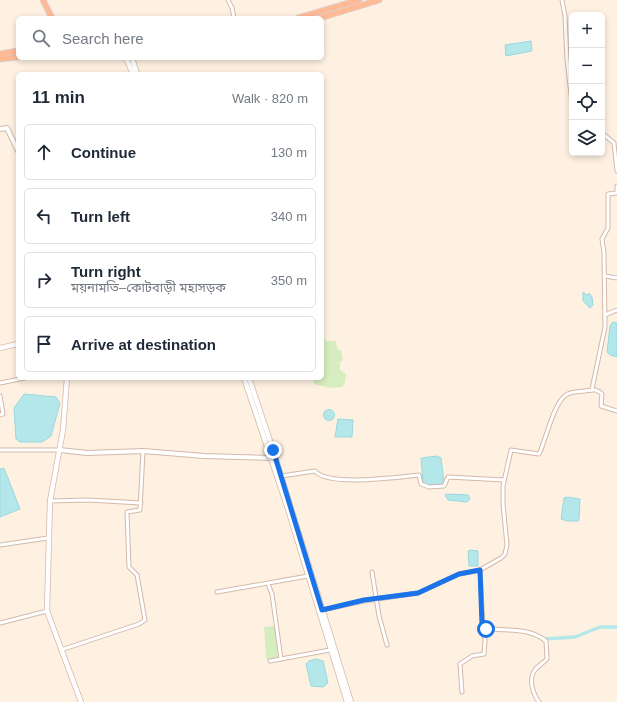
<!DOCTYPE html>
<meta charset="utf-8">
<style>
:root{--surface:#fff;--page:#f6f6f7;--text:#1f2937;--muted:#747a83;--line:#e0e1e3}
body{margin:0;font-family:Arial,"Noto Sans Bengali",sans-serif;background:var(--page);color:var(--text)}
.controls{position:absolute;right:12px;top:12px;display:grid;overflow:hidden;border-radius:6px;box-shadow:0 2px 6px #0003}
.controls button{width:36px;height:36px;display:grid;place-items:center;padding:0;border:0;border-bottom:1px solid var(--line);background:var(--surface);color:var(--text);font:20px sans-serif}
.stop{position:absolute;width:12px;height:12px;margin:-9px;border:3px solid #1a73e8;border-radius:50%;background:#fff}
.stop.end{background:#1a73e8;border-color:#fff;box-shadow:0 1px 4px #0008}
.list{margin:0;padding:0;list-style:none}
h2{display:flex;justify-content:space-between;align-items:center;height:52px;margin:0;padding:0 16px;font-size:17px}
h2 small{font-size:13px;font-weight:400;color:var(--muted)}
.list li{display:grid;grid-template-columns:26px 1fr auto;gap:12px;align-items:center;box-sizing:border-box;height:56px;margin:0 8px 8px;padding:0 8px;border:1px solid var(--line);border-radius:6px}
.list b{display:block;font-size:15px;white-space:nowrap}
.list p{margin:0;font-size:13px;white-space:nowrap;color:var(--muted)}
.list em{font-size:13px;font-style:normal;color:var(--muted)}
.icon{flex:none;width:22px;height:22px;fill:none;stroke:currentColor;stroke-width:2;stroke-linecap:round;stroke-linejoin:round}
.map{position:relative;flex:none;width:617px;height:702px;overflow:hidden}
.search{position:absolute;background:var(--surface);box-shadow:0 2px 6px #0003;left:16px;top:16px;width:308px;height:44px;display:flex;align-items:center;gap:10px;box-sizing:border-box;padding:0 14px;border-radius:6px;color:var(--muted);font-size:15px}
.panel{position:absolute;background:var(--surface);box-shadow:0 2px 6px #0003;left:16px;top:72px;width:308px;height:308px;border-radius:6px}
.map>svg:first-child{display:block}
</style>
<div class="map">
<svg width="617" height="702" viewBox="0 0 617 702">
<rect width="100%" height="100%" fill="#fef1e2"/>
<g fill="#d6edbf">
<polygon points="322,333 326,341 336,341 337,349 341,351 343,360 340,362 340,370 346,374 345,383 342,387 331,388 314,384 314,378 322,378"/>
<polygon points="275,626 278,658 266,659 264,627"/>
</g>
<g fill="#b4e7ea" stroke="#99d8dd">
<polygon points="531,41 532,51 506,56 505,45"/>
<polygon points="583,292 587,295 589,293 592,297 593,305 590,308 583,301"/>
<polygon points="613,322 617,323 617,357 610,355 607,352 610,326"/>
<polygon points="24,394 56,397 60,403 51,436 42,442 20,442 16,439 14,408"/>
<circle cx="329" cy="415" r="5.5"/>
<polygon points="338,419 353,420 352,437 335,437"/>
<polygon points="437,456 441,458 444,482 441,484 426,485 423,482 421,458"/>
<polygon points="4,468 20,509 0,517 0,469"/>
<polygon points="447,494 468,495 470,499 467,502 448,500 445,495"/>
<polygon points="567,497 580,499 579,519 578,521 567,521 561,519 564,498"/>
<polygon points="470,550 478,551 478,566 469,566 468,551"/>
<polygon points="316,659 323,661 328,683 323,687 311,686 306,664 309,661"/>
</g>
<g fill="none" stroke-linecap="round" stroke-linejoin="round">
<polyline stroke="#b4e7ea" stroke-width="3.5" points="544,639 575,637 600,627 617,627"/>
<g stroke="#d3b9aa" stroke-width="5">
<g id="minor">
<polyline points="228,0 232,8 234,18"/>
<polyline points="562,0 565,16 567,60 572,103"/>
<polyline points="602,133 614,143 617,171"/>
<polyline points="605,276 617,278"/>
<polyline points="605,315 617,310"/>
<polyline points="0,383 25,378"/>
<polyline points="592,389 605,327 604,253 602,239 608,228 608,194 617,193 617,186"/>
<polyline points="0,396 3,414 0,415"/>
<polyline points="0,450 60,450"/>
<path d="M 281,476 L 315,471 C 328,487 398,477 419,475 L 421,484 L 429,487 L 444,486 L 448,477 L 504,480"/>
<polyline points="50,501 88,500 141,503"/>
<polyline points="0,545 48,538"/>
<path d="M 480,570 L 483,628 C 505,632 527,626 546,641 L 547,659 C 543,663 538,666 535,670 C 528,679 533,694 539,702"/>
<polyline points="372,572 379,616 387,645"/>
<polyline points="268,584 272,594 281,659"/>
<polyline points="217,592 308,576"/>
<path d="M 322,610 L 364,601 L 418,593 L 459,574 L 480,570 L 501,558 L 505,554 L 507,545 L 503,504 L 503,486 L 511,450 L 539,454 C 546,440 553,404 566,395 C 572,391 579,392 585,391 C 592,390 596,388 602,394 L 601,406 L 617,411"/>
<polyline points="0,623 47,611"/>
<polyline points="61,650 139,624 145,620 137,575 129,567 127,512 140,510 143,451"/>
<polyline points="270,661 330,650"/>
<polyline points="462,692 460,664 472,656 484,654 485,640 483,628"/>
</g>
</g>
<g stroke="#d3b9aa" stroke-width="6">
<g id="tertiary">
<polyline points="0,129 7,128 18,151"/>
<polyline points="60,450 87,453 143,451 204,456 273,458"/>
</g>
</g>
<g stroke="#d6b8a7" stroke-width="6">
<g id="secondary">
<polyline points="126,58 133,74"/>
<polyline points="132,58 137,74"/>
<polyline points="0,348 18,344"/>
<polyline points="67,378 63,430 50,501 47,611 81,702"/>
<polyline points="244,378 288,509 347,702"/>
<polyline points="249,378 273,450 351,702"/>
</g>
</g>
<g stroke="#dcd2cf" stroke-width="7">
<g id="trunk">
<polyline points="43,0 52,18"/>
<polyline points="298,18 359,0"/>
<polyline points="320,18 379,0"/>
<polyline points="0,54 18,51"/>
<polyline points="0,59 18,57"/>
</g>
</g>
<use href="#minor" stroke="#fff" stroke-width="3"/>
<use href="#tertiary" stroke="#fff" stroke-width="4"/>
<use href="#secondary" stroke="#fff" stroke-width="4.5"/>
<use href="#trunk" stroke="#ffba95" stroke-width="5"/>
</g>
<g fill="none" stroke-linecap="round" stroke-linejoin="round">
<polyline stroke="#1a73e8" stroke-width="5" points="273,450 322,610 364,600 418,593 459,574 480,570 482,624 483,628 486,629"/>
</g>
</svg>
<div class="controls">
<button>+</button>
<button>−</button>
<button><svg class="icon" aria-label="locate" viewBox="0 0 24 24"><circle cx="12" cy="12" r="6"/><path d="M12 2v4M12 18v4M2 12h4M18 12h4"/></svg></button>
<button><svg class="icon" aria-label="layers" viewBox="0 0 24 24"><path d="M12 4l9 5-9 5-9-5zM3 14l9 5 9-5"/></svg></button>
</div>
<div class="stop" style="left:486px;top:629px"></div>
<div class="stop end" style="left:273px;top:450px"></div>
<div class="search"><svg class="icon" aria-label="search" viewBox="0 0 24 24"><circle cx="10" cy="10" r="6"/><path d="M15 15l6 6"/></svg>Search here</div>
<section class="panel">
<h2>11 min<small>Walk · 820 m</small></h2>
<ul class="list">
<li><svg class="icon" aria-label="ahead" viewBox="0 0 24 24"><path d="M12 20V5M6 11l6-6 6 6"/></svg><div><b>Continue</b></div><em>130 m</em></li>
<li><svg class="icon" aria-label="left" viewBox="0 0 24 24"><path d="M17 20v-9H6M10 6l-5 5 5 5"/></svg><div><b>Turn left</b></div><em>340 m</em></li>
<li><svg class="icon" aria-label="right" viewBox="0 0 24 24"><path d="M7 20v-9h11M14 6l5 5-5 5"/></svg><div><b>Turn right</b><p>ময়নামতি–কোটবাড়ী মহাসড়ক</p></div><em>350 m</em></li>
<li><svg class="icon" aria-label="arrive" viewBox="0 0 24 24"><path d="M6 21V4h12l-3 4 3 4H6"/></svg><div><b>Arrive at destination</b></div></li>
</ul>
</section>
</div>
